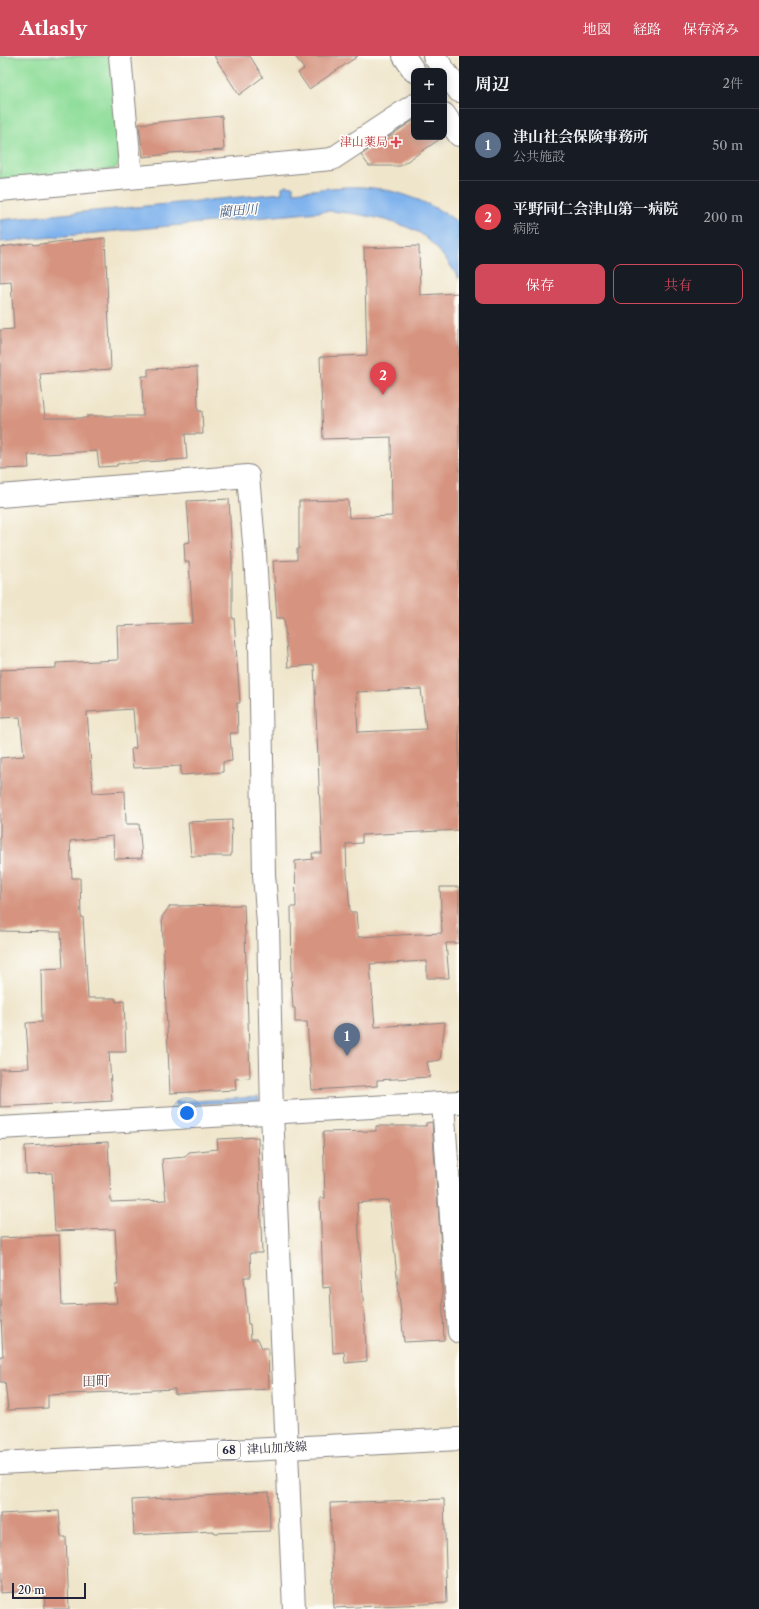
<!DOCTYPE html>
<html lang="ja">
<meta charset="utf-8">
<style>
:root{--surface:#171b24;--page:#242831;--text:#f1f3f6;--muted:#9ea1a6;--line:#363941;--accent:#d1495b}
body{margin:0;font-family:"Libre Caslon Text","Noto Serif JP",serif;background:var(--page);color:var(--text)}
.controls{position:absolute;right:12px;top:12px;display:grid;overflow:hidden;border-radius:8px;box-shadow:0 2px 10px #0003}
.controls button{width:36px;height:36px;display:grid;place-items:center;padding:0;border:0;border-bottom:1px solid var(--line);background:var(--surface);color:var(--text);font:20px sans-serif}
.scale{position:absolute;left:12px;bottom:10px;width:74px;box-sizing:border-box;padding-left:4px;border:2px solid #22223b;border-top:0;font-size:11px;line-height:14px;white-space:nowrap;color:#22223b;-webkit-text-stroke:3px #fdfcf7;paint-order:stroke}
.you{position:absolute;left:187px;top:1057px;width:14px;height:14px;margin:-10px;border:3px solid #fff;border-radius:50%;background:#1a73e8;box-shadow:0 0 0 6px #1a73e833}
.badge{display:grid;place-items:center;width:26px;height:26px;border-radius:50%;background:var(--accent);color:#fff;font-size:13px;font-weight:700}
.pin{position:absolute;translate:-50% -33px;filter:drop-shadow(0 1px 2px #0008)}
.pin::after{content:'';position:absolute;top:21px;width:14px;height:12px;background:inherit;clip-path:polygon(0 0,100% 0,50% 100%)}
.list{margin:0;padding:0;list-style:none}
h2{display:flex;justify-content:space-between;align-items:center;height:52px;margin:0;padding:0 16px;font-size:17px}
h2 small{font-size:13px;font-weight:400;color:var(--muted)}
.list li{display:grid;grid-template-columns:26px 1fr auto;gap:12px;align-items:center;box-sizing:border-box;height:72px;padding:0 16px;border-top:1px solid var(--line)}
.list b{display:block;font-size:15px;white-space:nowrap}
.list p{margin:0;font-size:13px;white-space:nowrap;color:var(--muted)}
.list em{font-size:13px;font-style:normal;color:var(--muted)}
.actions{display:flex;gap:8px;padding:12px 16px}
.actions a{flex:1;padding:9px 0;border:1px solid var(--accent);border-radius:8px;text-align:center;font-size:14px;color:var(--accent)}
.actions .main{background:var(--accent);color:#fff}
.map{position:relative;flex:none;width:459px;height:1553px;overflow:hidden}
header{display:flex;align-items:center;gap:24px;box-sizing:border-box;height:56px;padding:0 20px;background:var(--accent);color:#fff}
header strong{font-size:19px}
nav{display:flex;gap:22px;margin-inline-start:auto;font-size:14px}
main{display:flex}
aside{flex:1;background:var(--surface)}
.map>svg:first-child{display:block}
</style>
<header>
<strong>Atlasly</strong>
<nav><a>地図</a><a>経路</a><a>保存済み</a></nav>
</header>
<main>
<div class="map">
<svg width="459" height="1553" viewBox="0 0 459 1553">
<rect width="100%" height="100%" fill="#fdfcf7"/>
<filter id="ink" filterUnits="userSpaceOnUse"><feTurbulence type="fractalNoise" baseFrequency=".025" numOctaves="2"/><feDisplacementMap in="SourceGraphic" scale="8" xChannelSelector="R" yChannelSelector="G"/><feConvolveMatrix kernelMatrix="1 2 1 2 8 2 1 2 1" color-interpolation-filters="sRGB"/></filter>
<filter id="wash" filterUnits="userSpaceOnUse"><feTurbulence type="fractalNoise" baseFrequency=".012" numOctaves="4" result="noise"/><feDisplacementMap in="SourceGraphic" scale="16" xChannelSelector="R" yChannelSelector="G"/><feGaussianBlur stdDeviation="0.9" result="paint"/><feColorMatrix in="noise" values="0 0 0 0 0 0 0 0 0 0 0 0 0 0 0 0 0 1.4 0 .05"/><feComposite in="paint" operator="in"/></filter>
<g filter="url(#wash)">
<rect width="100%" height="100%" fill="#efe5ca"/>
<polygon fill="#91de9b" stroke="#5a806b" points="0,0 111,0 120,106 115,113 0,124"/>
<g fill="#7fb2ec" stroke="#506a94">
<path d="M 286,129 L 293,130 L 293,136 C 316,134 339,130 362,131 C 398,133 430,146 459,167 L 459,223 C 452,210 430,181 416,175 C 390,163 357,157 329,155 L 0,186 L 0,164 L 282,137 L 282,131 Z"/>
<polygon points="259,1041 259,1045 176,1049 176,1046"/>
</g>
<g id="blocks">
<g fill="#d69480" fill-rule="evenodd">
<polygon points="214,0 250,0 263,21 239,39"/>
<polygon points="295,0 358,0 309,33 298,17 304,13"/>
<polygon points="222,60 224,94 169,97 169,98 143,101 139,68"/>
<polygon points="414,64 414,81 443,81 400,110 369,110 361,99"/>
<polygon points="105,182 111,313 40,318 45,362 87,362 87,360 143,360 142,320 148,320 148,313 197,311 198,355 202,355 203,378 185,378 187,403 117,408 117,410 99,411 97,395 28,399 29,412 0,413 0,274 14,273 11,225 0,226 0,191 32,187 33,189 71,184 71,186"/>
<path d="M 419,190 L 420,239 L 459,237 L 459,774 L 362,779 L 362,787 L 346,788 L 347,816 L 350,856 L 356,856 L 358,881 L 442,877 L 440,831 L 459,831 L 459,887 L 446,887 L 449,922 L 427,922 L 427,905 L 370,908 L 375,971 L 445,966 L 440,1004 L 427,1006 L 430,1021 L 377,1024 L 377,1030 L 312,1034 L 307,966 L 295,966 L 295,952 L 293,952 L 291,921 L 292,921 L 291,851 L 296,851 L 295,805 L 313,803 L 312,797 L 322,797 L 314,609 L 288,611 L 284,562 L 277,562 L 273,505 L 297,504 L 297,493 L 299,493 L 299,445 L 348,444 L 349,462 L 392,460 L 391,381 L 323,383 L 320,301 L 367,299 L 364,192 ZM 421,633 L 426,673 L 358,676 L 356,636 Z"/>
<polygon points="229,443 232,503 232,562 234,562 235,577 240,647 237,647 238,677 230,677 232,705 223,706 223,716 181,719 181,710 133,712 131,693 136,692 133,653 87,656 93,737 125,735 126,768 139,768 142,802 114,803 113,780 70,785 72,822 80,822 81,861 83,861 88,942 115,942 116,946 124,945 126,996 109,996 112,1045 0,1051 0,1013 29,1012 26,967 42,966 41,913 63,912 61,876 0,875 0,702 24,700 20,661 0,662 0,614 56,612 56,607 118,604 117,570 193,567 189,506 185,506 184,487 190,486 187,445"/>
<polygon points="232,764 231,800 191,800 188,766"/>
<polygon points="244,849 250,1022 235,1023 236,1034 170,1037 162,861 170,850"/>
<polygon points="432,1066 440,1178 444,1284 404,1286 389,1144 357,1147 367,1305 345,1307 344,1296 333,1297 330,1231 323,1232 320,1142 325,1142 323,1076 376,1075 376,1070 426,1070 426,1067"/>
<polygon points="258,1081 262,1197 250,1197 251,1221 244,1221 248,1268 250,1268 251,1283 258,1283 262,1292 268,1292 269,1333 175,1338 175,1333 48,1339 48,1352 8,1354 5,1326 0,1326 0,1300 3,1300 0,1244 0,1182 59,1179 62,1249 117,1247 115,1229 118,1229 115,1173 55,1175 52,1117 26,1118 25,1090 108,1086 111,1146 166,1144 162,1103 185,1101 189,1096 218,1093 217,1083"/>
<polygon points="269,1436 270,1475 214,1477 214,1475 134,1479 132,1444"/>
<polygon points="444,1443 447,1547 334,1552 330,1447"/>
<polygon points="59,1455 61,1481 66,1481 69,1553 45,1553 44,1534 0,1537 0,1458"/>
</g>
</g>
</g>
<g filter="url(#ink)">
<use href="#blocks" fill-opacity="0" stroke="#888482" stroke-width="1"/>
<g fill="none" stroke-linecap="round" stroke-linejoin="round">
<g stroke="#888482" stroke-width="24">
<g id="minor">
<polyline points="120,0 131,121"/>
<polyline points="404,0 414,15"/>
<polyline points="434,0 459,35"/>
<polyline points="444,58 459,79"/>
<polyline points="0,134 332,103 414,49"/>
<polyline points="0,440 248,420 255,498 260,588 264,819 268,867 272,1057 294,1553"/>
<polyline points="443,1047 459,1276"/>
<polyline points="0,1072 459,1046"/>
</g>
</g>
<g stroke="#888482" stroke-width="24">
<polyline id="major" points="0,1407 459,1383"/>
</g>
<use href="#minor" stroke="#fff" stroke-width="22"/>
<use href="#major" stroke="#fff" stroke-width="22"/>
</g>
</g>
<path fill="#e0444e" stroke="#fdfcf7" stroke-width="1.5" d="M394 80h4v4h4v4h-4v4h-4v-4h-4v-4h4z"/>
<g text-anchor="middle" stroke-width="3" stroke-linejoin="round" paint-order="stroke">
<rect fill="#fdfcf7" stroke="#646373" stroke-width="1" x="218" y="1385" width="22" height="18" rx="3"/>
<g font-size="11" font-weight="bold" fill="#22223b">
<text x="229" y="1398">68</text>
</g>
<g font-size="12" fill="#be3a42" stroke="#fdfcf7" text-anchor="end">
<text x="388" y="90">津山薬局</text>
</g>
<g font-size="12" fill="#22223b" stroke="#fdfcf7">
<text transform="translate(277 1392) rotate(-3)" y="4">津山加茂線</text>
</g>
<g font-size="13" font-style="italic" fill="#475c82" stroke="#fdfcf7">
<text transform="translate(238 154) rotate(-5)" y="5">藺田川</text>
</g>
<g font-size="14" fill="#614a53" stroke="#fdfcf7">
<text x="96" y="1330">田町</text>
</g>
</g>
</svg>
<div class="controls">
<button>+</button>
<button>−</button>
</div>
<div class="scale">20 m</div>
<div class="you"></div>
<div class="pin badge" style="left:347px;top:1000px;background:#5c6f8a">1</div>
<div class="pin badge" style="left:383px;top:339px;background:#e0444e">2</div>
</div>
<aside>
<h2>周辺<small>2件</small></h2>
<ul class="list">
<li><span class="badge" style="background:#5c6f8a">1</span><div><b>津山社会保険事務所</b><p>公共施設</p></div><em>50 m</em></li>
<li><span class="badge" style="background:#e0444e">2</span><div><b>平野同仁会津山第一病院</b><p>病院</p></div><em>200 m</em></li>
</ul>
<div class="actions"><a class="main">保存</a><a>共有</a></div>
</aside>
</main>
